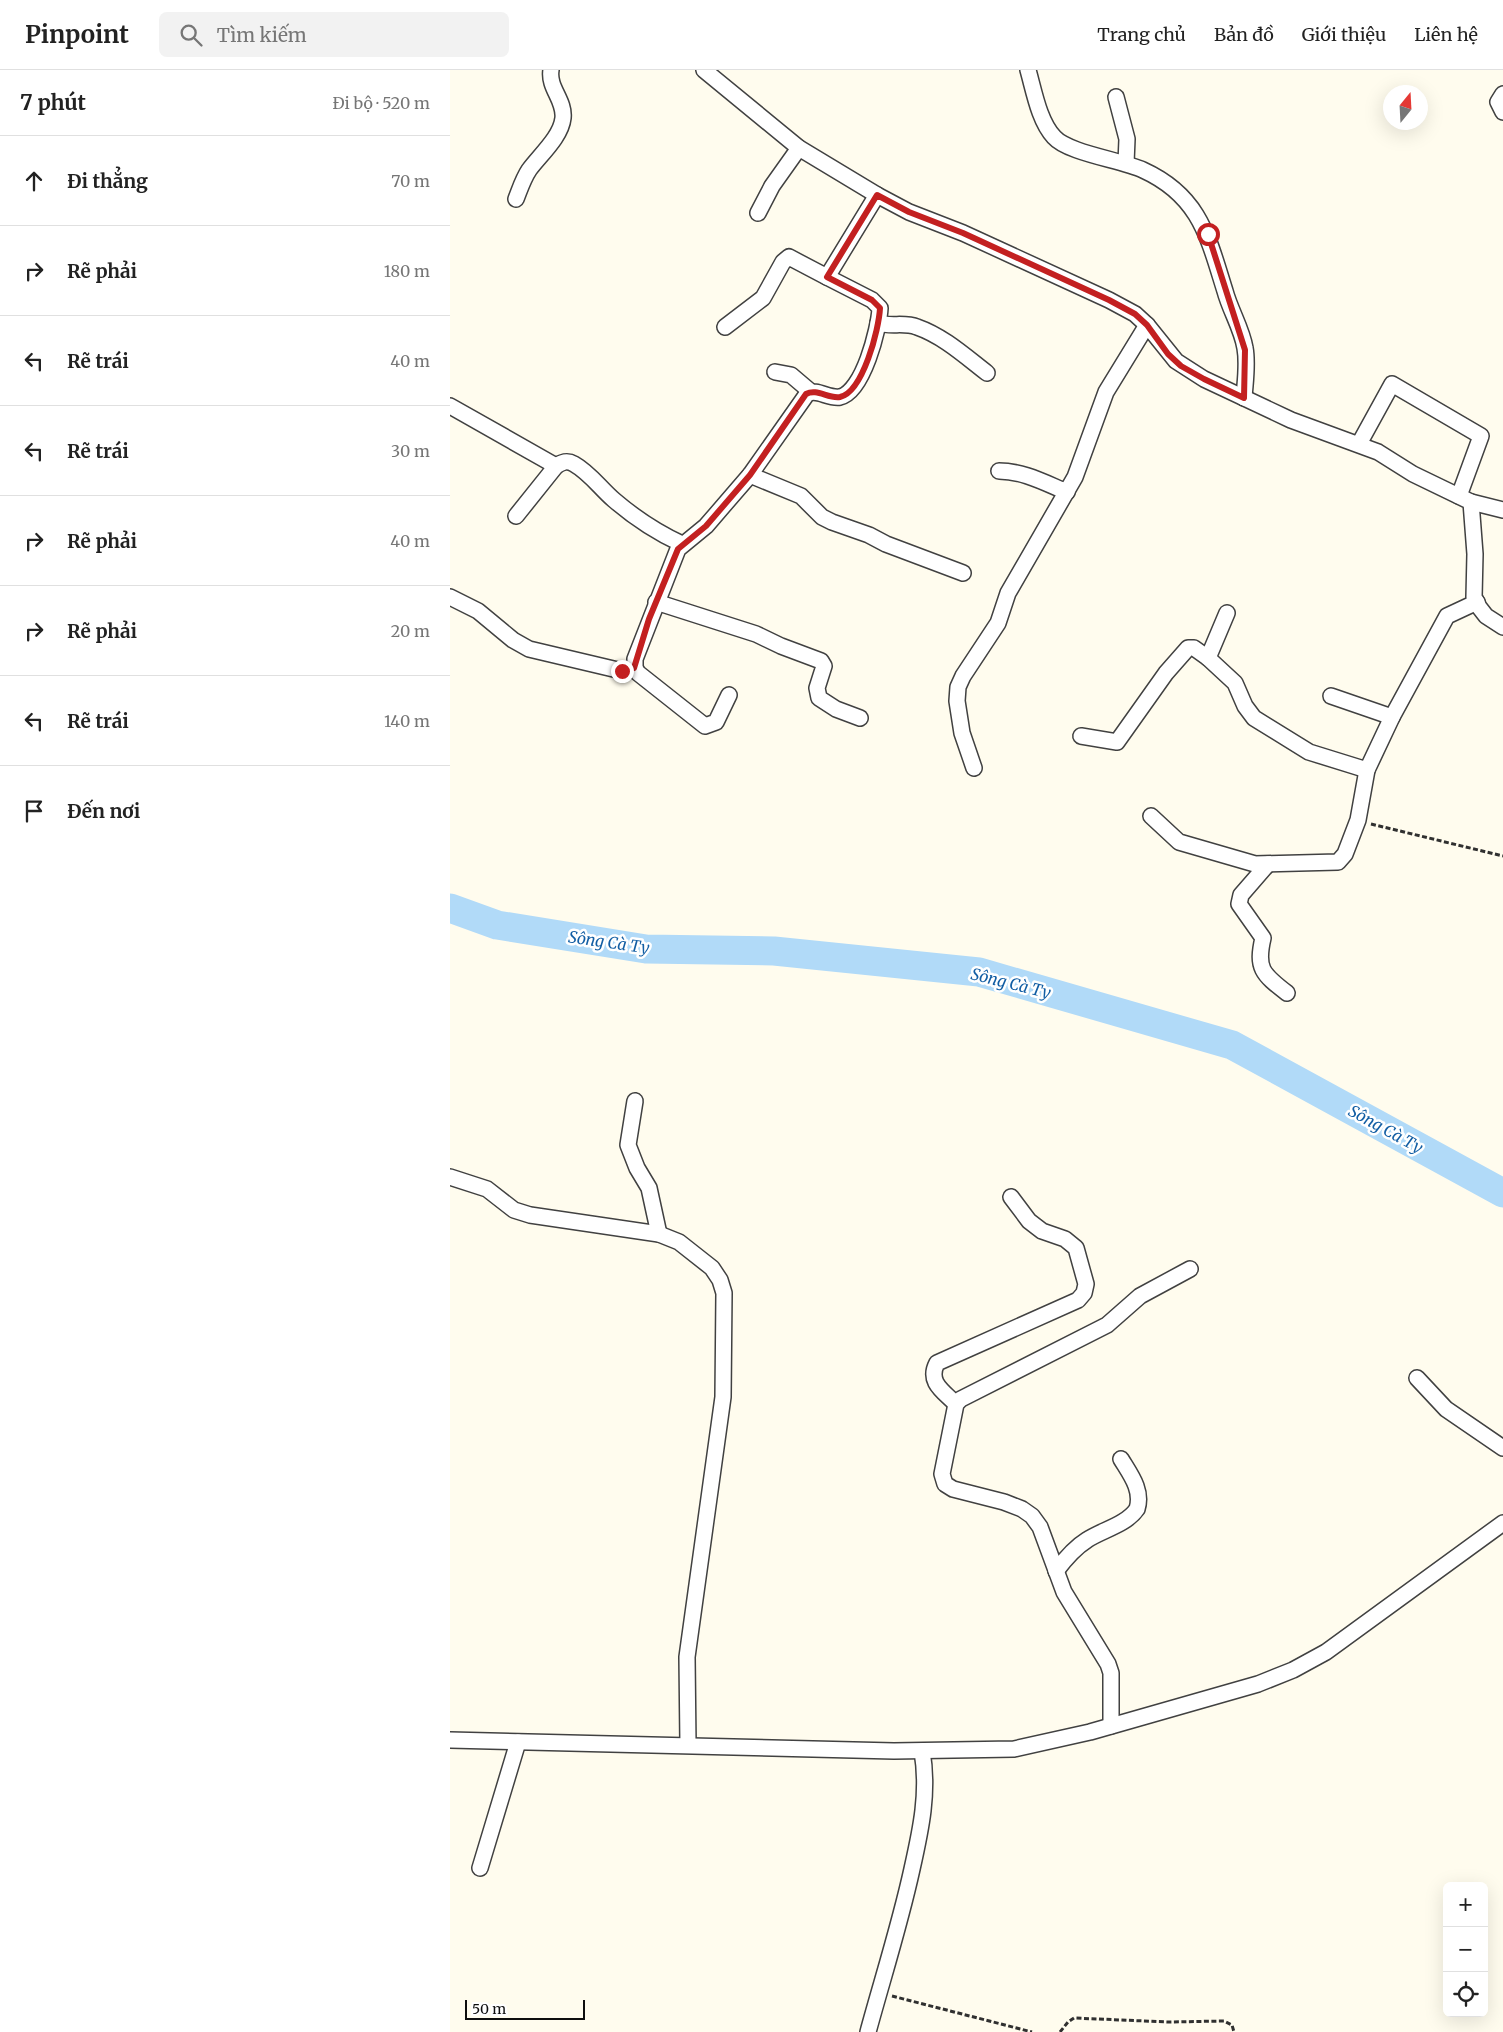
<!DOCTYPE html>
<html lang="vi">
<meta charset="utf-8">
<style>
:root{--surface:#fff;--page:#f2f2f2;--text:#222;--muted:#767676;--line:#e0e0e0}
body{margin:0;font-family:Merriweather,serif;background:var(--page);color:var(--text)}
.controls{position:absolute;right:15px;bottom:15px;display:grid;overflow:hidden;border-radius:8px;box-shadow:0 5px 20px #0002}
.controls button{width:45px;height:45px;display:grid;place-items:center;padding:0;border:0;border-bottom:1px solid var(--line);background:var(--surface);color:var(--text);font:25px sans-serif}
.compass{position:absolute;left:933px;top:15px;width:45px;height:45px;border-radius:50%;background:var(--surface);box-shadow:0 5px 20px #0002;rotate:18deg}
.scale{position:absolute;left:15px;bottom:12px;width:120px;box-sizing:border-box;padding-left:5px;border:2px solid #0e0e0e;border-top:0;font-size:14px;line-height:18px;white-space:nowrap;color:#0e0e0e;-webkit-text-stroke:4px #fff;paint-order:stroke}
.stop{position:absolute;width:15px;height:15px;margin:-11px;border:4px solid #c32021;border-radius:50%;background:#fff}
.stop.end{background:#c32021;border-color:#fff;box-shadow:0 1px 5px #0008}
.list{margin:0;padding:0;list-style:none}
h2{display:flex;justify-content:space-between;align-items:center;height:65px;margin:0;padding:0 20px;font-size:21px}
h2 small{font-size:16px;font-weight:400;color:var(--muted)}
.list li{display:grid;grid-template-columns:32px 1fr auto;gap:15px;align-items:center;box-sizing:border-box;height:90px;padding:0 20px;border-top:1px solid var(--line)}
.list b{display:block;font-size:19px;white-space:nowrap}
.list em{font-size:16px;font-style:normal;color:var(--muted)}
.icon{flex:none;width:28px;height:28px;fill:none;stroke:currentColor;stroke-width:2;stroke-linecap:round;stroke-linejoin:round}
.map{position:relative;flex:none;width:1053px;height:1962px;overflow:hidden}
header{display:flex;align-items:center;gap:30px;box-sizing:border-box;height:70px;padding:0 25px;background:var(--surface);border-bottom:1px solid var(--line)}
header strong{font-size:24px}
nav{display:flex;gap:28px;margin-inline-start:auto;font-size:18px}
.search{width:350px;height:45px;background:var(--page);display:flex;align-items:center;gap:12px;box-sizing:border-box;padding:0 18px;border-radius:8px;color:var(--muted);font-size:19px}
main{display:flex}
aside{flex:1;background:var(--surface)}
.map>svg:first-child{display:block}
</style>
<header>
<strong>Pinpoint</strong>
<div class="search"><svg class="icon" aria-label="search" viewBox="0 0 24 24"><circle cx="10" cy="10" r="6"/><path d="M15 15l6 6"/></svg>Tìm kiếm</div>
<nav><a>Trang chủ</a><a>Bản đồ</a><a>Giới thiệu</a><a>Liên hệ</a></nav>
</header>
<main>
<aside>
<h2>7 phút<small>Đi bộ · 520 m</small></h2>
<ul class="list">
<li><svg class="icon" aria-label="ahead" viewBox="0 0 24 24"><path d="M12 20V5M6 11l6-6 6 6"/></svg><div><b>Đi thẳng</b></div><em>70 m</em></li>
<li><svg class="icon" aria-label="right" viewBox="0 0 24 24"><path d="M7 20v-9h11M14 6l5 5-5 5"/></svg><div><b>Rẽ phải</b></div><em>180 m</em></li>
<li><svg class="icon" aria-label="left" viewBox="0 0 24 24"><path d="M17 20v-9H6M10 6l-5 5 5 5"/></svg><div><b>Rẽ trái</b></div><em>40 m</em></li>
<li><svg class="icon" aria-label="left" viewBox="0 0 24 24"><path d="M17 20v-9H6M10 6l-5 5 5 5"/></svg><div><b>Rẽ trái</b></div><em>30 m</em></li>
<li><svg class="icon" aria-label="right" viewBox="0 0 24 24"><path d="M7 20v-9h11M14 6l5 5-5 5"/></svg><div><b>Rẽ phải</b></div><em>40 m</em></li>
<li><svg class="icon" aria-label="right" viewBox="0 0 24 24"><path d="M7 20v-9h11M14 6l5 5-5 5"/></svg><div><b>Rẽ phải</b></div><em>20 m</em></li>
<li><svg class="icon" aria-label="left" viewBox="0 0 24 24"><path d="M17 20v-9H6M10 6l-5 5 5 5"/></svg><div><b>Rẽ trái</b></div><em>140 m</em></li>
<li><svg class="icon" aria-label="arrive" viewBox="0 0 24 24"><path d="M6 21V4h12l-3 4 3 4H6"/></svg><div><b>Đến nơi</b></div></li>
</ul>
</aside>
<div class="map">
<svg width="1053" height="1962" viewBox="0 0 1053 1962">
<rect width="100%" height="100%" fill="#fffcee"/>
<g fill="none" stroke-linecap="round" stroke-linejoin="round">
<polyline stroke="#b1daf8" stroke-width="29" points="0,838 47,855 196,879 324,881 529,902 782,975 1053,1123"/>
<g stroke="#414141" stroke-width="18">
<g id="minor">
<polyline points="254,0 349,78 427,125 459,142 513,163 659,230 685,244 697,255 726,291 754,309 841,350 928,382 963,404 1021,432 1025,484 1024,527 1029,537 1036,546 1053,557"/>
<path d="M 578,0 C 584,21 589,51 604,67 C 618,83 671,90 693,100 C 750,126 758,167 775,221 C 780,240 792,259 795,278 C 798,294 795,312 794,328"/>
<polyline points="1053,24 1048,32 1053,42"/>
<polyline points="666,27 677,69 676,93"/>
<path d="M 66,129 C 70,119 73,109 79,100 C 90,85 111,67 113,48 C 115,30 98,18 101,0"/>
<polyline points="308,143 322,116 349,78"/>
<path d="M 428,253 C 441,257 455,252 467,257 C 493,266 515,286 537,303"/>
<polyline points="275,257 313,228 333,192 339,187 377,207"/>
<polyline points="325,302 341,305 361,322"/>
<polyline points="0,336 106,396"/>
<polyline points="909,374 942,314 1031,366 1009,426"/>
<path d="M 549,401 C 573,401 595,413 617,422"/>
<polyline points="300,405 351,426 372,447 382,452 419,465 436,474 513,503"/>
<polyline points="1021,432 1053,440"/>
<path d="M 66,446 L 106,396 C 112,392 117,390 124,394 C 140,403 150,418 164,430 C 185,448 208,463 232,474"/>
<polyline points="0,527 28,541 63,570 79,579 172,601 185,598"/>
<polyline points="206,532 306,564 331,576 371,591 374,596 367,618 369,628 386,639 410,648"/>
<polyline points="777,543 758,588 785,613 795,636 804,648 859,682 917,700"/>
<path d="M 279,625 L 266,652 L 255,656 L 188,603 L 185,598 L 185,589 L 228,479 L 256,456 L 300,405 L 357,324 C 367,318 378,329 390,327 C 413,322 429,259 430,238 L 422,230 L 377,207 L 427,125"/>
<polyline points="881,626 942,647"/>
<polyline points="631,666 667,672 716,603 738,578 744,578 758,588"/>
<polyline points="524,698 512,663 507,631 508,617 513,606 548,553 558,523 625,407 656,322 697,255"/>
<polyline points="701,746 729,772 805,794 888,792 895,784 908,750 917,700 942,647 997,546 1027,532"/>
<path d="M 818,794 L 791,825 L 789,834 L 813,868 C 806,898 812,904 837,923"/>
<polyline points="185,1031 178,1075 187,1098 199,1118 209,1164"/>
<polyline points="0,1107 37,1119 64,1140 80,1145 209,1164 229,1172 262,1198 270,1210 274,1223 273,1327 237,1587 238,1675"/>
<polyline points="967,1308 996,1339 1053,1378"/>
<path d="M 506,1334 C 493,1321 477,1312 487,1293 L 628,1230 L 634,1223 L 636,1214 L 626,1178 L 615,1169 L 592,1161 L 579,1151 L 561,1127"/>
<path d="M 606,1501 C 615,1489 624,1478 637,1470 C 652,1460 676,1455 687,1439 C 693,1420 680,1404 671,1389"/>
<polyline points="661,1656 661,1603 658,1594 614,1522 590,1457 582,1446 572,1439 554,1432 503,1419 495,1414 492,1404 506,1334 511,1329 657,1255 690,1226 740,1199"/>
<polyline points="0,1670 444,1681 564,1679 640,1662 808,1614 843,1600 876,1582 1053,1453"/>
<polyline points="30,1798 68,1672"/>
<path d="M 418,1962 C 433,1907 450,1854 462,1799 C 471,1759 479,1722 472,1681"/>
</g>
</g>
<g stroke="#303030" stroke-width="3" stroke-dasharray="5 2.5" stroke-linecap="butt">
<polyline points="921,754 1053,786"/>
<polyline points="442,1926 582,1962"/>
<polyline points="610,1962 618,1952 624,1948 719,1952 774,1951 782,1955 784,1962"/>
</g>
<use href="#minor" stroke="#fff" stroke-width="15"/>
</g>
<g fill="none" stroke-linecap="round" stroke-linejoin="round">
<path stroke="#c32021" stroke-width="6" d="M 172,601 L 184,598 L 199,549 L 228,479 L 256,456 L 300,405 L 356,324 C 367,318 378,329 390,327 C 413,322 429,259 430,238 L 422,230 L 377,207 L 427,125 L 459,142 L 513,163 L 659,230 L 685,244 L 697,255 L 718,284 L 731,296 L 754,309 L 794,328 L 795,280 L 758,164"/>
</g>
<g text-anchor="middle" stroke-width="5" stroke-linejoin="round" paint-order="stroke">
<g font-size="16" font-style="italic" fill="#125ea4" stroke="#fff">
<text transform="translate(159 872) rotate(8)" y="6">Sông Cà Ty</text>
<text transform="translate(561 913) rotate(14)" y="6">Sông Cà Ty</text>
<text transform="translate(936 1059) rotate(29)" y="6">Sông Cà Ty</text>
</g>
</g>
</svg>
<div class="controls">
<button>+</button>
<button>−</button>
<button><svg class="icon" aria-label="locate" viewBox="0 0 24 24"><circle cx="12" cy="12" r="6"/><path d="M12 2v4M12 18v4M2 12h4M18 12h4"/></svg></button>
</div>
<svg class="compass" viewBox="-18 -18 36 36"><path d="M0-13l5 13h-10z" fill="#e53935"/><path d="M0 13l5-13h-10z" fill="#767676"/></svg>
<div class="scale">50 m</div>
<div class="stop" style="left:758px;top:164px"></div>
<div class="stop end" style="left:172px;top:601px"></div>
</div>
</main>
